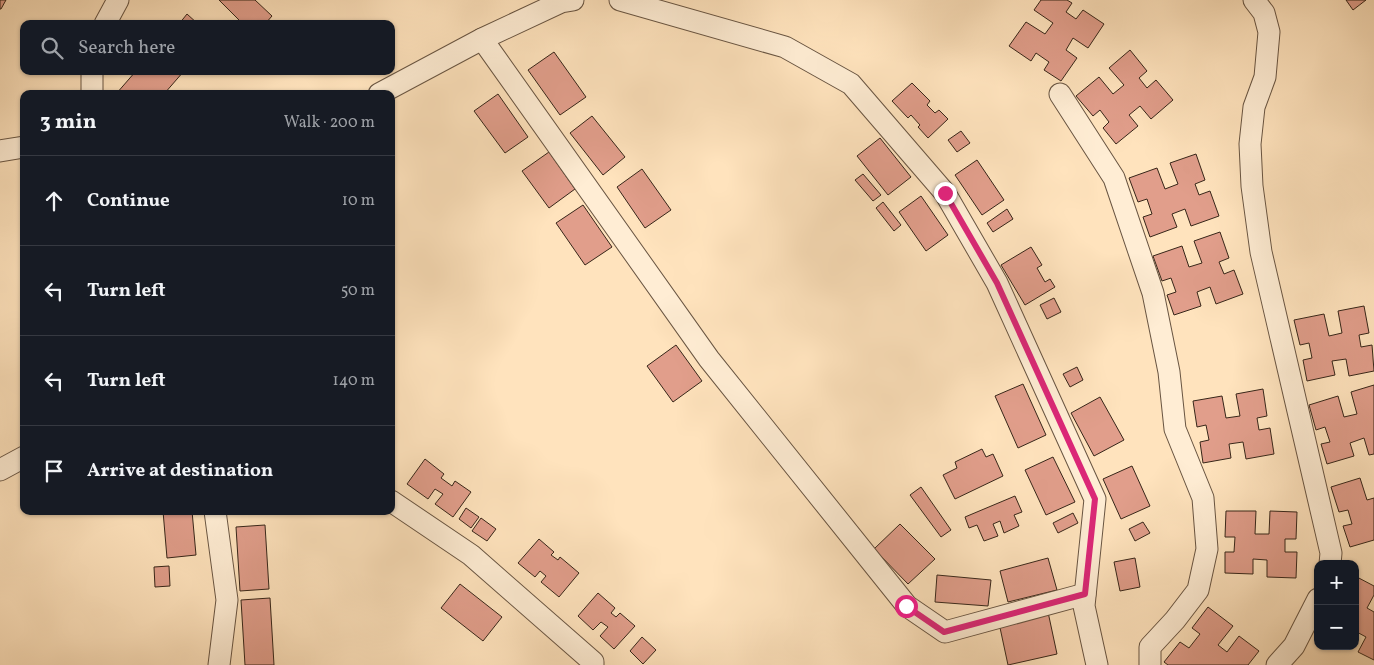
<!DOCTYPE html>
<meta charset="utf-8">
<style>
:root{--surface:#171b24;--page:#20242c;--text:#f1f3f6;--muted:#9ea1a6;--line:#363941}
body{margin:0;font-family:Vollkorn,serif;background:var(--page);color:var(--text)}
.controls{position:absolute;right:15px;bottom:15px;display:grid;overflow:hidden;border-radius:10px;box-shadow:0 1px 4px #0004}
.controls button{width:45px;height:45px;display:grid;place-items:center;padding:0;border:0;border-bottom:1px solid var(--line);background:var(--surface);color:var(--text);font:25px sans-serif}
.stop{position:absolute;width:15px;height:15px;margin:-11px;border:4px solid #db2777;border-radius:50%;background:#fff}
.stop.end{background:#db2777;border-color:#fff;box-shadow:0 1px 5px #0008}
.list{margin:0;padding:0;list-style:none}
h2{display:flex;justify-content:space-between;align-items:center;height:65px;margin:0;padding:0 20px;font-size:21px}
h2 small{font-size:16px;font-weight:400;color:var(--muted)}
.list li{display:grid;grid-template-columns:32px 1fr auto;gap:15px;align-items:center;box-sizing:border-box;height:90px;padding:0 20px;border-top:1px solid var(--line)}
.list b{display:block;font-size:19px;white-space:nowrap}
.list em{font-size:16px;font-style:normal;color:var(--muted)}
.icon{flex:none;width:28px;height:28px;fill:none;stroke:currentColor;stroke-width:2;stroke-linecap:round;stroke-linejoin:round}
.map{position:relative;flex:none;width:1374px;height:665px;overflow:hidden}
.search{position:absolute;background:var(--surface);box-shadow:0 1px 4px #0004;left:20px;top:20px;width:375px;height:55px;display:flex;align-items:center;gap:12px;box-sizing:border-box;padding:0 18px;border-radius:10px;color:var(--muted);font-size:19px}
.panel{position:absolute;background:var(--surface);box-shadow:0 1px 4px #0004;left:20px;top:90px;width:375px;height:425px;border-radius:10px}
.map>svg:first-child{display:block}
</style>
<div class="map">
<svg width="1374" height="665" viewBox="0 0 1374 665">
<rect width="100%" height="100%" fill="#ffe3bd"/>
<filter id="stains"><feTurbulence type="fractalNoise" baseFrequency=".004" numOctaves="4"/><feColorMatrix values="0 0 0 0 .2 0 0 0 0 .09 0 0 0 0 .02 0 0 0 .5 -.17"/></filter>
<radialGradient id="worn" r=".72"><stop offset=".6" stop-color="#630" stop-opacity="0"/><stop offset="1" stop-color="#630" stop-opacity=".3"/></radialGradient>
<g fill="#e19e8b" stroke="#372619">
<polygon points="0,0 6,0 1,9 0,9"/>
<polygon points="219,0 255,0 272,16 265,24 243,24"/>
<polygon points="1041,0 1067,0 1072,3 1066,12 1076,19 1083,10 1104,24 1088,48 1073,38 1066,50 1077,58 1061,81 1044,70 1049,62 1036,53 1031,61 1009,46 1026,22 1045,34 1053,23 1034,10"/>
<polygon points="1346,0 1366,0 1353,10"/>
<polygon points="187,14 198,24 179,24"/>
<polygon points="1130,50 1147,71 1139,78 1147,88 1156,80 1173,100 1151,119 1140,106 1129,115 1138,126 1116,144 1103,128 1109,122 1100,110 1093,116 1076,96 1099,77 1113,94 1124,85 1109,68"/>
<polygon points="554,52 586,97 560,115 528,70"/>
<polygon points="136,71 184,71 164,94 116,94"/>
<polygon points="912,83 930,101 927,105 935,113 939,110 948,119 928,138 918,127 920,125 911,115 908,118 892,101"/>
<polygon points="498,94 528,137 505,153 474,111"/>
<polygon points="592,116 625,157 603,175 570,133"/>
<polygon points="961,131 970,143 957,152 948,140"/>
<polygon points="880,138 911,177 888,195 857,156"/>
<polygon points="549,152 575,189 549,208 522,171"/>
<polygon points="1196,154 1205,180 1195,184 1199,195 1210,191 1219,216 1191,226 1185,209 1172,214 1177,227 1150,237 1143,217 1152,214 1147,199 1138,202 1129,178 1157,168 1165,189 1178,184 1170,163"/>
<polygon points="977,160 1004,200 982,215 955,175"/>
<polygon points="642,169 671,210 645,228 617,187"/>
<polygon points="863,174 881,195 873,201 855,180"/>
<polygon points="921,196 948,235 926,251 899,212"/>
<polygon points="883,202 901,225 894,231 876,208"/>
<polygon points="583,205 612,247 585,265 556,223"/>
<polygon points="1007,209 1013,219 993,232 987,223"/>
<polygon points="1220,232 1229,258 1219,262 1224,274 1234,270 1243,294 1216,304 1210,287 1197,292 1201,306 1174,315 1167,295 1176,292 1171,278 1162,281 1153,256 1182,246 1189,267 1202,263 1194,241"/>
<polygon points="1031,247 1042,265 1037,268 1045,282 1050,279 1055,287 1025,305 1001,265"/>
<polygon points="1054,298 1061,312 1047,319 1040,305"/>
<polygon points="1364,306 1369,333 1359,335 1361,347 1372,345 1374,371 1349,376 1346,359 1332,361 1335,375 1307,381 1303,360 1312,358 1309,343 1300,345 1294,320 1324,314 1329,336 1342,333 1338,311"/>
<polygon points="676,345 702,381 673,402 647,366"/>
<polygon points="1077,367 1083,380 1070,387 1063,374"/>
<polygon points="1023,384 1046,435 1018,448 995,396"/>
<polygon points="1374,385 1374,454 1369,455 1364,438 1350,443 1354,456 1327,464 1321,444 1330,442 1325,427 1316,430 1309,405 1338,396 1344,417 1357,414 1351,392"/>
<polygon points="1263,389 1267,416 1257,418 1259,430 1270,428 1274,454 1246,459 1243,442 1229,444 1231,458 1203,463 1200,442 1209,440 1206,425 1197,427 1193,401 1222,396 1226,418 1240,416 1236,394"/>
<polygon points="1100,397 1124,440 1094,456 1071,413"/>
<polygon points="982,449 986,457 993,454 1003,476 955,499 943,475 957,468 955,462"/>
<polygon points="1053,457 1075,502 1046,515 1025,470"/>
<polygon points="425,459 444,474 441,478 452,486 455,481 471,492 453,517 435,504 443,494 435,489 428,499 407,484"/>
<polygon points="1132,466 1150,506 1121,519 1103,479"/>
<polygon points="1360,478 1367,500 1374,498 1374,540 1350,547 1343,526 1352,524 1348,510 1339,512 1331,487"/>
<polygon points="921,487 951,530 941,537 910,495"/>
<polygon points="1015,496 1022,512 1014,515 1019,526 1004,533 1000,521 993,524 998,536 984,541 977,525 969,528 965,517"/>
<polygon points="466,508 479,517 471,528 459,519"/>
<polygon points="163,511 192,511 196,555 167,558"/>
<polygon points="1226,511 1256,511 1255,534 1269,534 1270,511 1297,512 1296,539 1285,539 1285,552 1297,552 1296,578 1267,577 1267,560 1253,559 1253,574 1225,573 1225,552 1234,552 1235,537 1225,537"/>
<polygon points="1073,513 1078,523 1058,533 1053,523"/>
<polygon points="481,518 496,529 487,541 472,531"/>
<polygon points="1143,522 1150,533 1135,541 1129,529"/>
<polygon points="900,524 935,559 908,584 874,549"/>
<polygon points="265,525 269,589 240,591 236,527"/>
<polygon points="539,539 554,552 551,555 558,560 560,557 579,573 559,597 541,582 546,576 540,571 535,577 518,563"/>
<polygon points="1048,558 1057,590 1008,602 1000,571"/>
<polygon points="1135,558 1140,587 1120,591 1114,562"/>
<polygon points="169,566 170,586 155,587 154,567"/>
<polygon points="937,575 991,580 988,606 935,602"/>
<polygon points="1355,576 1374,586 1374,595 1367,608 1374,612 1374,660 1358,652 1366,637 1355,631"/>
<polygon points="460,584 502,617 483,641 441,608"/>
<polygon points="598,593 615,608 611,613 616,617 620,613 635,626 614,649 600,636 608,627 601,622 593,630 578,616"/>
<polygon points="270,598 274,665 245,665 241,600"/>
<polygon points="1208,607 1233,626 1218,645 1227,652 1239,636 1259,651 1248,665 1168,665 1164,662 1180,642 1189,648 1200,634 1192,628"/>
<polygon points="1048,612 1057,654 1008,665 999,623"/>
<polygon points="642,637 656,650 643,664 630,651"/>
</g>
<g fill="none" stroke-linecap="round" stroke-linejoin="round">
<g stroke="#695542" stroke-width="23">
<g id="street">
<polyline points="620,0 785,47 851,84 945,193 997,283 1095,499 1084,606 1097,665"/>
<polyline points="1254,0 1264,13 1269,32 1265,77 1254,107 1250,144 1252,186 1261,252 1331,553 1330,564"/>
<polyline points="105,24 118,0"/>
<polyline points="482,39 709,359 907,606 945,632 1085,594"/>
<polyline points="92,71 92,94"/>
<polyline points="379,94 482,39 561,2 573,0"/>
<polyline points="1060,94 1114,178 1153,293 1169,372 1175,429 1203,498 1207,549 1198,590 1175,620 1150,647 1150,665"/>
<polyline points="0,151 24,147"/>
<polyline points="0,470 24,457"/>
<polyline points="391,501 471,555 593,662 593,665"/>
<polyline points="215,511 227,600 219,665"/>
<polyline points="1277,665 1294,646 1318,599"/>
</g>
</g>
<use href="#street" stroke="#ffedd4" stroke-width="21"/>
</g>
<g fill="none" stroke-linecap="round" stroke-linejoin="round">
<polyline stroke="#db2777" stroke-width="6" points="906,606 944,632 1085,594 1095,499 997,283 945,193"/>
</g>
<rect width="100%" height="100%" filter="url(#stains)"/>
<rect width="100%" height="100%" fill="url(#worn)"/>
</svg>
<div class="controls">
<button>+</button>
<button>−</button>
</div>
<div class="stop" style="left:906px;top:606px"></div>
<div class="stop end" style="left:945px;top:193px"></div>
<div class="search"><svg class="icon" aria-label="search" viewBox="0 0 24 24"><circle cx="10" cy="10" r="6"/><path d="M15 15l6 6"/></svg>Search here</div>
<section class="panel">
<h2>3 min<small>Walk · 200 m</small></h2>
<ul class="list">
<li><svg class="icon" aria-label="ahead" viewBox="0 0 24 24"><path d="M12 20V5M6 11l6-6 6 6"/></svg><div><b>Continue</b></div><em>10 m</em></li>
<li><svg class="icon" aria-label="left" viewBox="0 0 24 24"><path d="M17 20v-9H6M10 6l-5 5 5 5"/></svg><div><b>Turn left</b></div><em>50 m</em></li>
<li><svg class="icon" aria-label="left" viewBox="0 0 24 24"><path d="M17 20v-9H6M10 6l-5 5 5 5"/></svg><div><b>Turn left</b></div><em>140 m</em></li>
<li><svg class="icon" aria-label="arrive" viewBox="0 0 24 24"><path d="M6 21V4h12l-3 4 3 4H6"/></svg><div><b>Arrive at destination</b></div></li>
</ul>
</section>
</div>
